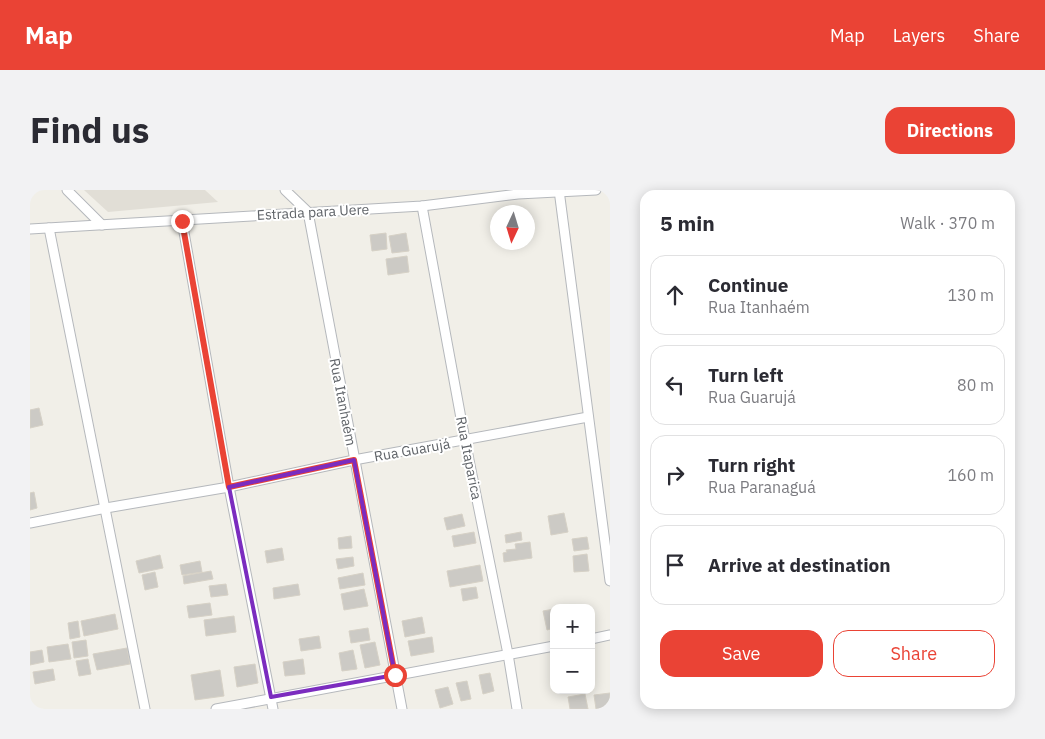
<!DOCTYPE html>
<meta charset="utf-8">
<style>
:root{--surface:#fff;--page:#f2f2f3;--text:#2b2b33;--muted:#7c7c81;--line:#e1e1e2;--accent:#ea4335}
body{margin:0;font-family:"IBM Plex Sans",sans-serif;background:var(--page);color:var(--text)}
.controls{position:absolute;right:15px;bottom:15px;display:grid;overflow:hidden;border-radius:10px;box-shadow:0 2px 12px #0003}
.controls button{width:45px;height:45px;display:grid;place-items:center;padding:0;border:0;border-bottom:1px solid var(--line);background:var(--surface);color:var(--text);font:25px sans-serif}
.compass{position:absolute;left:460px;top:15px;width:45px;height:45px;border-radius:50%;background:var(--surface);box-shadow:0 2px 12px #0003;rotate:184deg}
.stop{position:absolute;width:15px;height:15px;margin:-11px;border:4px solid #ea4335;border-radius:50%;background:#fff}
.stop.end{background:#ea4335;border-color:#fff;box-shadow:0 1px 5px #0008}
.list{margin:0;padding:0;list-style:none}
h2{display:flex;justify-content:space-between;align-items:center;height:65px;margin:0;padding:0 20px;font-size:21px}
h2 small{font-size:16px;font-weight:400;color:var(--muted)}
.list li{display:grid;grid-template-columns:32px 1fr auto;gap:15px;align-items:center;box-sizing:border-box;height:80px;margin:0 10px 10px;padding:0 10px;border:1px solid var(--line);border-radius:15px}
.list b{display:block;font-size:19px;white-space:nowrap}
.list p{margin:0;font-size:16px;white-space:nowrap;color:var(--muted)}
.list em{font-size:16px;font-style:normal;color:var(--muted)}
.actions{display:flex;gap:10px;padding:15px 20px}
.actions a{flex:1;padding:11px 0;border:1px solid var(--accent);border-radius:15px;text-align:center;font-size:18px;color:var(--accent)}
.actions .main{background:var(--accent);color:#fff}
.icon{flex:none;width:28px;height:28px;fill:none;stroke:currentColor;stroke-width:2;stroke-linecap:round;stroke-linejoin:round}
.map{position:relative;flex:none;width:580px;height:519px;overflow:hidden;border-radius:15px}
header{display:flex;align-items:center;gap:30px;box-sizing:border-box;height:70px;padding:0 25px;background:var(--accent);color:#fff}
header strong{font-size:24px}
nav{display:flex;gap:28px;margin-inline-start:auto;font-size:18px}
.intro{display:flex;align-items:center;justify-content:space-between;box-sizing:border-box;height:120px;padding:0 30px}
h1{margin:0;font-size:35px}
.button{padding:12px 22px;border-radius:15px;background:var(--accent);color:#fff;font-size:18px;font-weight:700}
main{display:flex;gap:30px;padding:0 30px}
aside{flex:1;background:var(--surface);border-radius:15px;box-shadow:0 2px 12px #0003}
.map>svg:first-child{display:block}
</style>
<header>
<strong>Map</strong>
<nav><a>Map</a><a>Layers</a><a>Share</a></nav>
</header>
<div class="intro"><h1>Find us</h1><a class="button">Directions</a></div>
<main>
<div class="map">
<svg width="580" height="519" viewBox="0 0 580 519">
<rect width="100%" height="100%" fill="#f1efe8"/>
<polygon fill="#e1ded6" points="54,0 175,0 188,12 78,22"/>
<g fill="#cccac5" stroke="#d6d1c6">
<polygon points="356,43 357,59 342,61 340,45"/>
<polygon points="376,43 379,61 362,63 359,46"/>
<polygon points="377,66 379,82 358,85 356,69"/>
<polygon points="9,218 13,235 0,238 0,220"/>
<polygon points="4,302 7,318 0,320 0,303"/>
<polygon points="534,323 538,342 521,345 518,326"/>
<polygon points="432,324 435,336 417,340 414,328"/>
<polygon points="444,342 446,353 424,357 422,346"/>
<polygon points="491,342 492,350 476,353 475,345"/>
<polygon points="321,346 322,358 309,359 308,348"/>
<polygon points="557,347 559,359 544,361 542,349"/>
<polygon points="500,352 502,368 474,372 473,363 477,362 476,360 486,359 485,354"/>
<polygon points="252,358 254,370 237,373 235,361"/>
<polygon points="557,364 559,381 544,382 543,366"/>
<polygon points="130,365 133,378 109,383 106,371"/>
<polygon points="323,367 324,376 308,379 306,369"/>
<polygon points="170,371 172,382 152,385 150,375"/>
<polygon points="450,375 453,391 420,397 417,381"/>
<polygon points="181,381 183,389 154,394 153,386"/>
<polygon points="125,382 128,397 115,400 112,385"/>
<polygon points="333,383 335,395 310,399 308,388"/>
<polygon points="196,394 198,405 181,407 179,396"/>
<polygon points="268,394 270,405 244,409 243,398"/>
<polygon points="446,397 448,408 433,411 431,399"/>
<polygon points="334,399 338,416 314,420 311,404"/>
<polygon points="180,413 182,425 159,428 157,416"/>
<polygon points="524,419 524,438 517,440 513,421"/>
<polygon points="85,424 88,439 54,446 51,431"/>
<polygon points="204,426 206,442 176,446 174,430"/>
<polygon points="392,427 395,443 375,447 372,431"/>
<polygon points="48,431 50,447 40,449 38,433"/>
<polygon points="338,438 340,450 321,453 319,441"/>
<polygon points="289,446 291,458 271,461 269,449"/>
<polygon points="402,447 404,462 381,466 378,451"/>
<polygon points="56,450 58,466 44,468 42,452"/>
<polygon points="345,452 350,475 335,478 330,455"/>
<polygon points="38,454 41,469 19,472 17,457"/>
<polygon points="97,458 100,474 67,480 63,464"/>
<polygon points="12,460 14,472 0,475 0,462"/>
<polygon points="323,460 327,479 312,481 309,463"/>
<polygon points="58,469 61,484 49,486 46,471"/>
<polygon points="273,469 275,484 255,486 253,472"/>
<polygon points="225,474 228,493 207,497 204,477"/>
<polygon points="23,479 25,490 5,494 3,482"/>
<polygon points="190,480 194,506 165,510 161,485"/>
<polygon points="460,483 464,501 453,504 449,485"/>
<polygon points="437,491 441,509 431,511 426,493"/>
<polygon points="418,497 423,514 410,518 405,500"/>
<polygon points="580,503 580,519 566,519 564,505"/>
<polygon points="555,504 558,519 540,519 538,507"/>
</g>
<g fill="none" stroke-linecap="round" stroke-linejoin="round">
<g stroke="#b5b8bc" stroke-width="11">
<g id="minor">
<polyline points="37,0 72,35"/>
<polyline points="255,0 278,22 372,519"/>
<polyline points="529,0 580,391"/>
<polyline points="392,16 435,250 478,464 487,519"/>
<polyline points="152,31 199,297 243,519"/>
<polyline points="19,38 115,519"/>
<polyline points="0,39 392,16 488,4 566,0"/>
<polyline points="0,333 76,318 199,297 324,270 558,227"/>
<polyline points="561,449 580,445"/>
<polyline points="186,519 524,456"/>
</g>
</g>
<use href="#minor" stroke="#fff" stroke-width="9"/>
</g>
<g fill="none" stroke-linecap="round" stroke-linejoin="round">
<polyline stroke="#ea4335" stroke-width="6" points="152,31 199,297 324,270 365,485"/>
</g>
<path fill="none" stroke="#7b2cbf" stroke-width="4" stroke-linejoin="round" d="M 324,270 L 365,485 L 241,507 L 199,297 Z"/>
<g text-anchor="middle" stroke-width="4" stroke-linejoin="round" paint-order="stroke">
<g font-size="14" fill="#5f6368" stroke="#fff">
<text transform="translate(283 22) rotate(-3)" y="5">Estrada para Uere</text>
<text transform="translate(313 212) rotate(79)" y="5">Rua Itanhaém</text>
<text transform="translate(382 260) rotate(-10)" y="5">Rua Guarujá</text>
<text transform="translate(439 268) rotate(79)" y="5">Rua Itaparica</text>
</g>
</g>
</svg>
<div class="controls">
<button>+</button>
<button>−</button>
</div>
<svg class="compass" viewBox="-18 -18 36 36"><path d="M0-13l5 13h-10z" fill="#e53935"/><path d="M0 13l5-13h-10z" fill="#7c7c81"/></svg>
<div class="stop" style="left:365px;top:485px"></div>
<div class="stop end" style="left:152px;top:31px"></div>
</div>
<aside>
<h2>5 min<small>Walk · 370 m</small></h2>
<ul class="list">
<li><svg class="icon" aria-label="ahead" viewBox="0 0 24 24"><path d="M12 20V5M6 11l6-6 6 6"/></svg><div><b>Continue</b><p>Rua Itanhaém</p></div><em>130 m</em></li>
<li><svg class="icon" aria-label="left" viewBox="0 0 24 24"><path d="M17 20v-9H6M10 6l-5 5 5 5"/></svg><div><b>Turn left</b><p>Rua Guarujá</p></div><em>80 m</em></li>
<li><svg class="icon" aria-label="right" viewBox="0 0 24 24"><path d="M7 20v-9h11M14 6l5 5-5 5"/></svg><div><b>Turn right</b><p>Rua Paranaguá</p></div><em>160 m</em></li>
<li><svg class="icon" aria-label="arrive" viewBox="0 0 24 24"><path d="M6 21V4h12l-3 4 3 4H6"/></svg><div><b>Arrive at destination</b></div></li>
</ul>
<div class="actions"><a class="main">Save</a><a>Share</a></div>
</aside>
</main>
